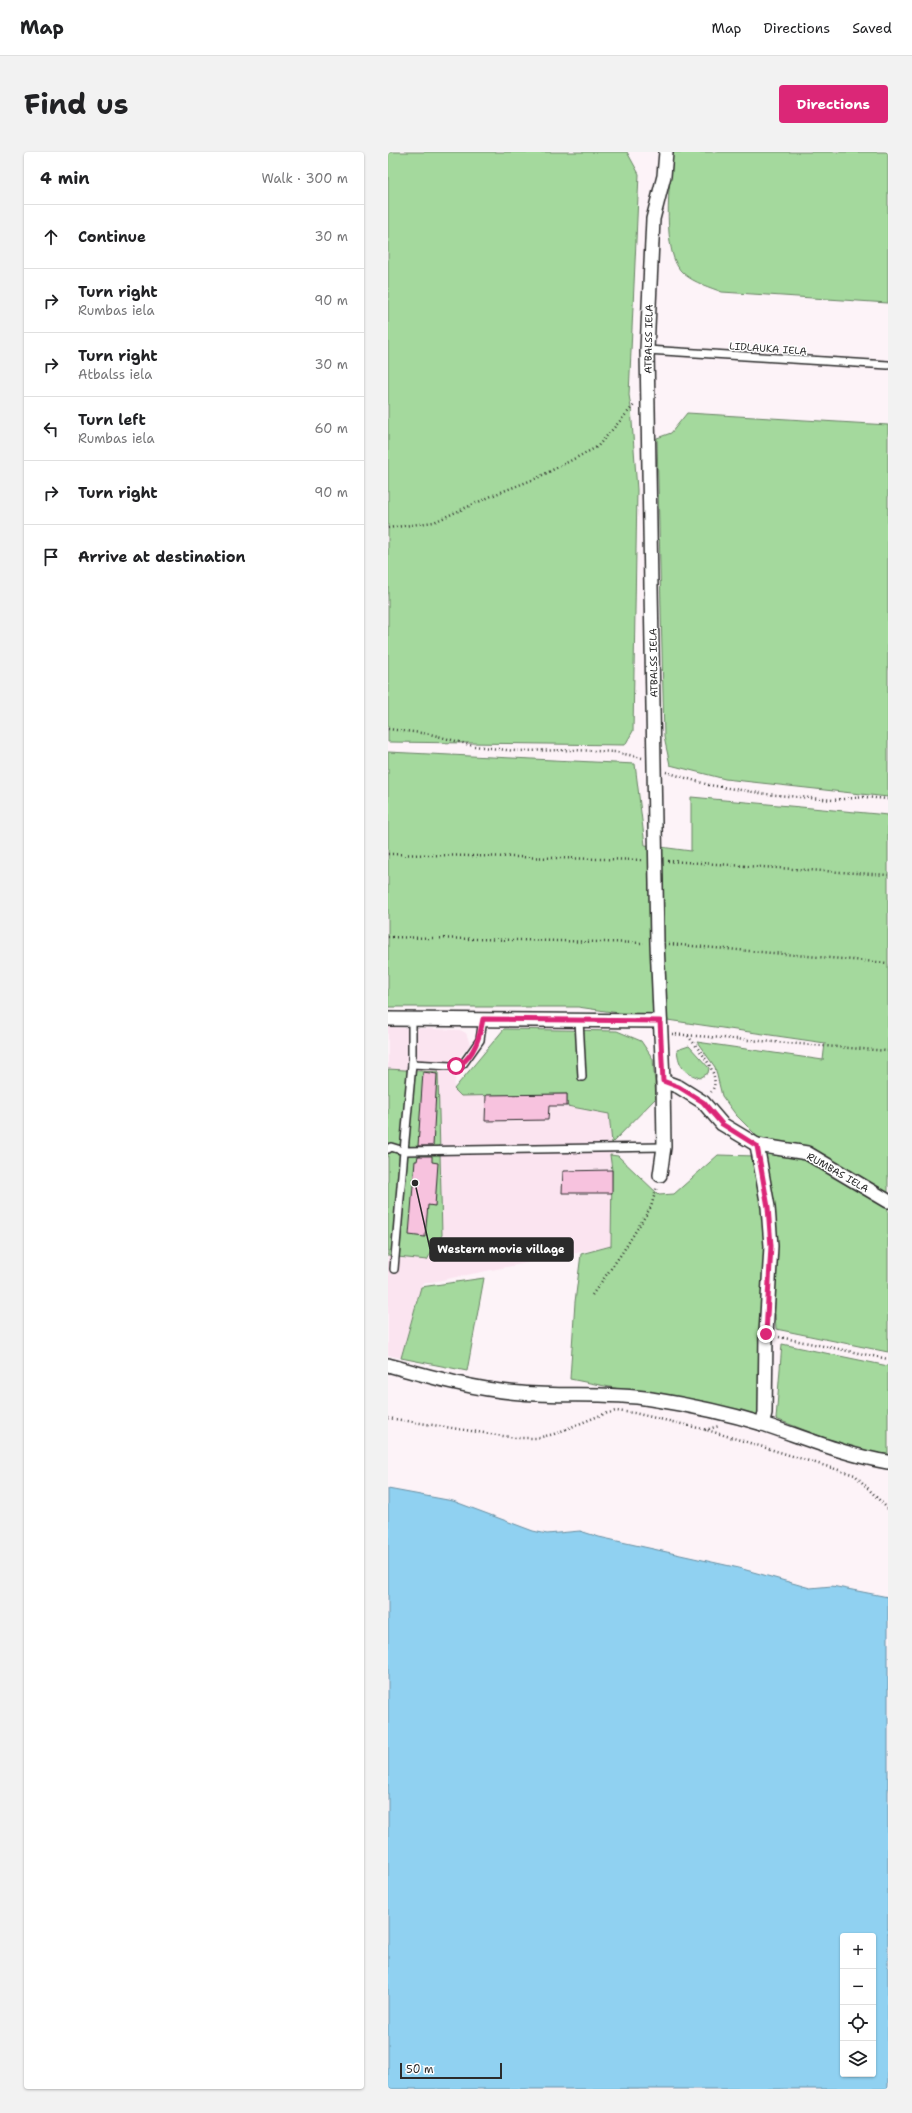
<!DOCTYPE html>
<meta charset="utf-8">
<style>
:root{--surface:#fff;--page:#f2f2f2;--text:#202124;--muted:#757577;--line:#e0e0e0;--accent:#db2777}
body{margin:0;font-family:"Shantell Sans",sans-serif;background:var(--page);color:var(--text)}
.controls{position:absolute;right:12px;bottom:12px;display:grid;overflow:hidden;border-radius:4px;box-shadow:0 1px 3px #0004}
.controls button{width:36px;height:36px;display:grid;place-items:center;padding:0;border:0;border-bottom:1px solid var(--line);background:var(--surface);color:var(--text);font:20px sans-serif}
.scale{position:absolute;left:12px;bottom:10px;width:102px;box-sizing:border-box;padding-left:4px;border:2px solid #2b2b2b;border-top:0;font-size:11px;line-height:14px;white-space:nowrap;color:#2b2b2b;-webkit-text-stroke:3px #fff;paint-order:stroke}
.stop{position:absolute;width:12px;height:12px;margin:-9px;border:3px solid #db2777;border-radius:50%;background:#fff}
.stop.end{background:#db2777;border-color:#fff;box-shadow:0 1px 4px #0008}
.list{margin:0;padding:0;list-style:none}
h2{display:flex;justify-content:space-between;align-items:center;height:52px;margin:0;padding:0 16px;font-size:17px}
h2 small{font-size:13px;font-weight:400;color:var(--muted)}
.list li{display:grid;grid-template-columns:26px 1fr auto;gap:12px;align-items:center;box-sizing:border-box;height:64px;padding:0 16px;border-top:1px solid var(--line)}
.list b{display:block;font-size:15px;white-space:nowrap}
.list p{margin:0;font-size:13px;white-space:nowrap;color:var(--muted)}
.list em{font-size:13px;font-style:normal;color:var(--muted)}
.icon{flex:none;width:22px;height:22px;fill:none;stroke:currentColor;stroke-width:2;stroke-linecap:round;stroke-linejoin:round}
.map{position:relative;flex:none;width:500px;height:1937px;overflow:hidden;border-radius:4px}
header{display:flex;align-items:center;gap:24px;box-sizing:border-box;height:56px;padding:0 20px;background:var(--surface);border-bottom:1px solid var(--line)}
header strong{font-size:19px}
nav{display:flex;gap:22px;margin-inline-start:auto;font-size:14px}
.intro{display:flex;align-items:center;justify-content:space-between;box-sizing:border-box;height:96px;padding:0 24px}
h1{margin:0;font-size:28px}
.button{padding:10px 18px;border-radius:4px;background:var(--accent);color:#fff;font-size:14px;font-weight:700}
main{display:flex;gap:24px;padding:0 24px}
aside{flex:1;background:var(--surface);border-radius:4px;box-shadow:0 1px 3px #0004}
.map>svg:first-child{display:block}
</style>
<header>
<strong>Map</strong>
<nav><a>Map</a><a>Directions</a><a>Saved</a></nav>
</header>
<div class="intro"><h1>Find us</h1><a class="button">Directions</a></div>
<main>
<aside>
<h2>4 min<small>Walk · 300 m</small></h2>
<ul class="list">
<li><svg class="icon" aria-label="ahead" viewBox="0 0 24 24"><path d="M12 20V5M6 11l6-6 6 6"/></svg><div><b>Continue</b></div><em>30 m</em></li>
<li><svg class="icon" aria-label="right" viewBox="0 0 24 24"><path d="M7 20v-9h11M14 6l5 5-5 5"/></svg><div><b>Turn right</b><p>Rumbas iela</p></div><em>90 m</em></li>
<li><svg class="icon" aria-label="right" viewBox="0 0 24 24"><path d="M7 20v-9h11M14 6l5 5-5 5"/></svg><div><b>Turn right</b><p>Atbalss iela</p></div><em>30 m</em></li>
<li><svg class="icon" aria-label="left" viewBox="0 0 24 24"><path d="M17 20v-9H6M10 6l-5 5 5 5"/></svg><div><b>Turn left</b><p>Rumbas iela</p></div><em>60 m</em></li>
<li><svg class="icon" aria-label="right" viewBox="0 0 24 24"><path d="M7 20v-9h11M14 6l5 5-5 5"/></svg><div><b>Turn right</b></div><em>90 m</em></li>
<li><svg class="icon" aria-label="arrive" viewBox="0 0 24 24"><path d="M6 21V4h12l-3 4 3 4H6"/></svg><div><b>Arrive at destination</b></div></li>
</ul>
</aside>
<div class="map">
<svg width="500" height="1937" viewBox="0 0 500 1937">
<rect width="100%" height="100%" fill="#fdf3f8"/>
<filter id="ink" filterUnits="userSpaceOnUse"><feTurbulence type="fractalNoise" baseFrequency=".025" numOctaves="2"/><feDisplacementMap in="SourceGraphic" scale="8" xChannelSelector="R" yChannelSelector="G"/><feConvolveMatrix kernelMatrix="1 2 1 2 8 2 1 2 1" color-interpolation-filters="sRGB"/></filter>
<g filter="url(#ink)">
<polygon fill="#fbe4f0" points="0,875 72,878 78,881 82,892 69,908 66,937 73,944 179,942 179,954 221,962 224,991 223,1094 34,1132 13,1206 0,1203"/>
<g fill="#a4d99d" stroke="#688264">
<polygon points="0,0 239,0 251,22 241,243 243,256 249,338 245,579 237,593 0,590"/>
<path d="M 284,0 L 500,0 L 500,151 L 334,140 C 321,135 307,131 296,122 C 272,103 282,28 284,0 Z"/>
<polygon points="299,261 500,273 500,645 337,627 282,613 276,585 269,286 283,281"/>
<polygon points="0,600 247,612 257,693 303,699 303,645 500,663 500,1200 388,1177 387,1162 373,1161 370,1265 182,1227 187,1150 193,1102 223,1094 224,1018 222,1003 230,1004 271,1043 286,1042 330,1003 368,1004 367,982 348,963 334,944 327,915 309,890 435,908 437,891 190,855 0,855"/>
<polygon points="116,877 229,879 253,889 265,907 268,946 224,991 221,962 179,954 179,942 73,944 66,937"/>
<path d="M 301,894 L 321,916 L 320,921 L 312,926 C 296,921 291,915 289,898 Z"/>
<polygon points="0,917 50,920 54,1083 39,1108 0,1104"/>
<polygon points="96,1126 79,1219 13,1206 33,1135"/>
<polygon points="394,1192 500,1214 500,1304 455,1293 388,1267"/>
</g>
<path fill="#90d1f1" stroke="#688fa2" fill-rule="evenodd" d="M 0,1337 L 65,1349 L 145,1379 L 159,1382 L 192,1379 L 211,1385 L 351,1416 L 422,1436 L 444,1434 L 500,1445 L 500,1937 L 0,1937 ZM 455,1784 L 485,1784 L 485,1922 L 455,1922 Z"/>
<g fill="#f7c2de" stroke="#2b2b2b">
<polygon points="35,920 49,922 45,994 30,994"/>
<polygon points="179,942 179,954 161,954 160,968 97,969 98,943"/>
<polygon points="30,1004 44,1004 44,1010 50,1011 47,1054 40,1053 37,1085 21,1083 27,1009 29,1009"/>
<polygon points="224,1018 224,1041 174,1041 175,1019"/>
</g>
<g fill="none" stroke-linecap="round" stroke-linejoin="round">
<g stroke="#2b2b2b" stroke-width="10">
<g id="lane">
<polyline points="259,198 500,213"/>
<polyline points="24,867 24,912 16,999 276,995"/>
<polyline points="191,868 194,925"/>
<polyline points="24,912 63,914 75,912 92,888 95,867"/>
<polyline points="0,997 3,995 16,999 6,1117"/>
</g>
</g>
<g stroke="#2b2b2b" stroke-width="16">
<g id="street">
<polyline points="0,867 272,869"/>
<polyline points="275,929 291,935 315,950 334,972 369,993 419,1001 500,1049"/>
<polyline points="369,993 380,1055 383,1094 378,1182 377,1261 374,1272"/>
<polyline points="272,1023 276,995 275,929 269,791 259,198 265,67 276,24 278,0"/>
<path d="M 0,1213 C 43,1225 88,1238 133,1241 C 176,1245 220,1240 263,1247 C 301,1253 339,1261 375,1272 C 417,1286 457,1303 500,1310"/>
</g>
</g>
<g stroke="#2b2b2b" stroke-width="2.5" stroke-dasharray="1 3" stroke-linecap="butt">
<polyline points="0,376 46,370 108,342 149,326 209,295 247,252"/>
<polyline points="0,577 42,582 86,594 127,599 187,598 228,600 254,606"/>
<polyline points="278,620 321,633 378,642 445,648 476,645 500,647"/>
<polyline points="0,702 255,708"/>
<polyline points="280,709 500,723"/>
<polyline points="0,785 256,791"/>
<polyline points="281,792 500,811"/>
<polyline points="284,882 500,899"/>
<path d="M 300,884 C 310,897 336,924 323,940"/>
<polyline points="204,1143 234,1101 263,1055 269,1034"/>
<polyline points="391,1185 500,1207"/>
<polyline points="0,1266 128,1286 149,1286 166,1282 213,1263 228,1259 246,1261 319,1278 467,1323 500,1357"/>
<polyline points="317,1278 331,1274"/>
</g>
<use href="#lane" stroke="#fff" stroke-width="7"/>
<use href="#street" stroke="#fff" stroke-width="13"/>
</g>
</g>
<g fill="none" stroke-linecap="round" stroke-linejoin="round" filter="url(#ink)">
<path stroke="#db2777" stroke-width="5" d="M 68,914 C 86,908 92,884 95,867 L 272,869 L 275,929 L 291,935 L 315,950 L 334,972 L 369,994 L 380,1055 L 383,1094 L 378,1182"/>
</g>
<g text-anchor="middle" stroke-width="3" stroke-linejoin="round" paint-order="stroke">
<g font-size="10" fill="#2b2b2b" stroke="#fff">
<text transform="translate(260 187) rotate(-89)" y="4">ATBALSS IELA</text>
<text transform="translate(380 196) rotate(4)" y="4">LIDLAUKA IELA</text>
<text transform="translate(265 511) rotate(-91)" y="4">ATBALSS IELA</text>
<text transform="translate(450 1020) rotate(30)" y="4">RUMBAS IELA</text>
</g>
</g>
<path fill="none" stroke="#2b2b2b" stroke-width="1.5" d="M27 1031L42 1097"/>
<circle fill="#2b2b2b" stroke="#fff" stroke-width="1.5" cx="27" cy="1031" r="4"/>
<rect fill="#2b2b2b" stroke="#2b2b2b" stroke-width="1.5" x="42" y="1086" width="143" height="23" rx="4"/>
<g font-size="11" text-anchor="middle" font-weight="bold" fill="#fff">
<text x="113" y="1101">Western movie village</text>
</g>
</svg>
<div class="controls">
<button>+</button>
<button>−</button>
<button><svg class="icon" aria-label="locate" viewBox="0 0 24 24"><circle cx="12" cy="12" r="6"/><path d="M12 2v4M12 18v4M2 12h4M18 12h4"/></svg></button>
<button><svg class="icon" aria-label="layers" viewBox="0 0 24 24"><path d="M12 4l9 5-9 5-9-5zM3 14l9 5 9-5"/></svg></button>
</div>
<div class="scale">50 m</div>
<div class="stop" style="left:68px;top:914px"></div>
<div class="stop end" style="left:378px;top:1182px"></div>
</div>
</main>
